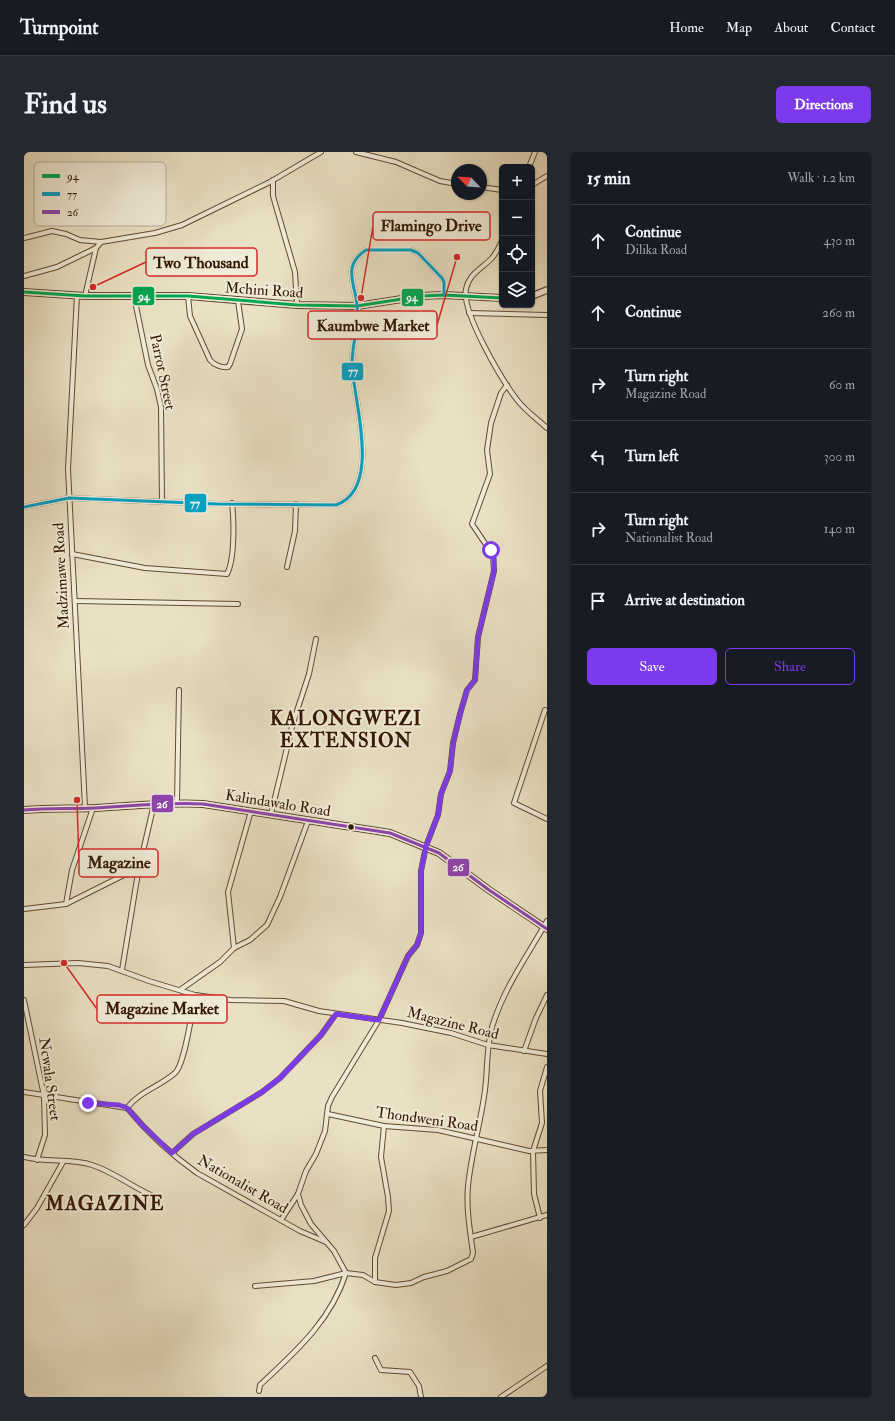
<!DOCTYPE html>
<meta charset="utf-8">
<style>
:root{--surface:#171b24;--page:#242831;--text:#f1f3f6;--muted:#9ea1a6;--line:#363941;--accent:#7c3aed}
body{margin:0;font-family:"IM FELL Double Pica",serif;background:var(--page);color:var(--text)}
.controls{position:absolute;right:12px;top:12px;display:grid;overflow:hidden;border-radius:6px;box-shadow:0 1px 3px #0004}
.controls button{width:36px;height:36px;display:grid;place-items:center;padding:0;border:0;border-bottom:1px solid var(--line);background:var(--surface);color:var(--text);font:20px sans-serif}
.compass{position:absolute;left:427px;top:12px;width:36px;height:36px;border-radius:50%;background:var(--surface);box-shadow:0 1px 3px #0004;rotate:295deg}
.stop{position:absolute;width:12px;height:12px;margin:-9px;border:3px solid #7c3aed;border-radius:50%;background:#fff}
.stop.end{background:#7c3aed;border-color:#fff;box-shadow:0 1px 4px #0008}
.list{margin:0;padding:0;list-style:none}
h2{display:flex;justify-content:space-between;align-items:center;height:52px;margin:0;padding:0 16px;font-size:17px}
h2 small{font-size:13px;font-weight:400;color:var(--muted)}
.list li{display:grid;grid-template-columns:26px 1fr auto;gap:12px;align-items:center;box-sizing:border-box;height:72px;padding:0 16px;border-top:1px solid var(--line)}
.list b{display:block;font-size:15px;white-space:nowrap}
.list p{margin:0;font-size:13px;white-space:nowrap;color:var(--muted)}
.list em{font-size:13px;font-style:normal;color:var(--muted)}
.actions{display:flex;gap:8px;padding:12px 16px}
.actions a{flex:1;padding:9px 0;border:1px solid var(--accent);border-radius:6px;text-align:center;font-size:14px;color:var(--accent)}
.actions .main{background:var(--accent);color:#fff}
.icon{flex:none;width:22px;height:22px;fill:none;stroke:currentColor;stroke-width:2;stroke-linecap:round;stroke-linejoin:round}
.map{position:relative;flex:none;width:523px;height:1245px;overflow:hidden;border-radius:6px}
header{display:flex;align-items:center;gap:24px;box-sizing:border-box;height:56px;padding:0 20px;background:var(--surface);border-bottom:1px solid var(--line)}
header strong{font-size:19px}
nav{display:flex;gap:22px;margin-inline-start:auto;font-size:14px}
.intro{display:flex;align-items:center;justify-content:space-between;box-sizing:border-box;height:96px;padding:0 24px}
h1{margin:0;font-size:28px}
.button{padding:10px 18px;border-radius:6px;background:var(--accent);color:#fff;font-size:14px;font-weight:700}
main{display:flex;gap:24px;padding:0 24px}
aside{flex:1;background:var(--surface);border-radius:6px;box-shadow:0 1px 3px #0004}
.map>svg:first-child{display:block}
</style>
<header>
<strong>Turnpoint</strong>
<nav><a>Home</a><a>Map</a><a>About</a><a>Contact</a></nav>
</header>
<div class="intro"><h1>Find us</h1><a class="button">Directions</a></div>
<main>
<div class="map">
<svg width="523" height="1245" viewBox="0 0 523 1245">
<rect width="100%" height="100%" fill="#eae1c4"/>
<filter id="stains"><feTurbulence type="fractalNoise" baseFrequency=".005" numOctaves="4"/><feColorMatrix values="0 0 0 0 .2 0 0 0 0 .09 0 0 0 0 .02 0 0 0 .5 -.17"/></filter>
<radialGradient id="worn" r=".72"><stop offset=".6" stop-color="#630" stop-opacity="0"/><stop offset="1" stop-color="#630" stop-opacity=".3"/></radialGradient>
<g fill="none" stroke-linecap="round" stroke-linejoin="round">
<g stroke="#614a33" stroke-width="6">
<g id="minor">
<polyline points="332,0 372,10 416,29 433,32"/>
<polyline points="505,15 511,0"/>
<polyline points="249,28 249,44 271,120 273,153"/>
<polyline points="508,33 523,24"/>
<polyline points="457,35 478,38"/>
<polyline points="0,86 28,79 42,82 56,88 77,90"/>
<path d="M 478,89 C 475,95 472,102 467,107 C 457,117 445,122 442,137 C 437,160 479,230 494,249 C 502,259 513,267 523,276"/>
<polyline points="0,124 33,115 72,96 77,90 131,81 158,73 246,30 297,0"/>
<polyline points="53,143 44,317 61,655"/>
<polyline points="61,144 72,96"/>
<polyline points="110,144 124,213 133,237 137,255 138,350"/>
<path d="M 164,144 L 166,164 L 186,208 C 190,213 198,216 204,215 L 206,212 L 218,177 L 214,149"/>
<polyline points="445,161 523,163"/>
<path d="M 0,355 L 45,346 L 194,352 L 312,353 C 359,337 329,248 328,212 C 328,193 335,173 333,154 C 332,133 317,114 342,98 L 387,98 L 394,101 L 418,126 L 420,130 L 420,143"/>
<path d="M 48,402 L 121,416 L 203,422 C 211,407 210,368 208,351"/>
<polyline points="263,415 271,379 272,352"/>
<polyline points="51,449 214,452"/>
<polyline points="521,558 490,651 523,667"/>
<polyline points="153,651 155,538"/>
<polyline points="247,662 269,571 285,522 292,487"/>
<polyline points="42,752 48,718 69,656"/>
<polyline points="0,757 42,752 100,723 114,721"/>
<polyline points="210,796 204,740 227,659"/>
<polyline points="0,813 54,811 84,814 125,829 171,843 207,848 260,849 295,859 378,871 427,881 464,893 523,902"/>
<polyline points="98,818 114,721 130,652"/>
<polyline points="156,838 196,810 210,796 226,788 243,773 256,745 284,669"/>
<polyline points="0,848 20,944 21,983 13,1008"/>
<polyline points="500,899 512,866 523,843"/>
<path d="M 0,940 L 103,956 C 123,980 148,1003 173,1021 L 276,1079 L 302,1090"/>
<path d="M 103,956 C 116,939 135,935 151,921 C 161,912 168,859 171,843"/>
<polyline points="304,962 360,974 414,978 505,999 523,998"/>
<polyline points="148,1001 169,982 238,940 256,926 297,883 312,862"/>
<path d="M 0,1005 C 22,1011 47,1006 68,1013 C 90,1020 108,1035 129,1044"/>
<polyline points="516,1066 510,1042 509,999 518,971 516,939 523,915"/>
<polyline points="257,1068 274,1042"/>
<polyline points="0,1073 13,1056 39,1010"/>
<polyline points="447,1085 523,1063"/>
<polyline points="351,1130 351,1106 365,1059 364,1045 357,1005 360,974"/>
<path d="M 231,1134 L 290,1129 L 322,1121 L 339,1123 L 351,1130 L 372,1133 L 387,1131 L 400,1125 L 423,1119 L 447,1107 L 449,1101 C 446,1079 442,1056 444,1034 C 447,1002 457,970 461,938 C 464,916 462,893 469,872 C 481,834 504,803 523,769"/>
<polyline points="351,1206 357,1218 386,1220 395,1234 397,1245"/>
<path d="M 235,1239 L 236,1233 C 271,1200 307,1169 322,1121 L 310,1099 L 287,1072 L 277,1053 L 274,1042 L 282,1019 L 292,1002 L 301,979 L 304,954 L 308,945 L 355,868 L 384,804 L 393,793 L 397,781 L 397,719 L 402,694 L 414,663 L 417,642 L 426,619 L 429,591 L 436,562 L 443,538 L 451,528 L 454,485 L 470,419 L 469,403 L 448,372 L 466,322 L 463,298 L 467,271 L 477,241 L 483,233"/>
<polyline points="477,1245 523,1214"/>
</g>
</g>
<g stroke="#614a33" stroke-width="8">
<g id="tertiary">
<polyline points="0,140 61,144 164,144 273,153 333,154 397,144 420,143 478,146"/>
<polyline points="508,144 523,138"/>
<path d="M 0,658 C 24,656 47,657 71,656 C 107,654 143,650 179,652 L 366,681 L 415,701 L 465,738 L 523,777"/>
</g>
</g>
<use href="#minor" stroke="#f1ecd9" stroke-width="4"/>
<use href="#tertiary" stroke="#f1ecd9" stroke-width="5.5"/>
<g stroke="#f1ecd9" stroke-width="6">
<polyline id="bus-1" points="0,140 61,144 164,144 273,153 333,154 397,144 420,143 478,146"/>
</g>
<g stroke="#f1ecd9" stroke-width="6">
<path id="bus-2" d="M 0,355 L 45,346 L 194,352 L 312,353 C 359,337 329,248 328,212 C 328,193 335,173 333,154 C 332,133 317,114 342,98 L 387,98 L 394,101 L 418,126 L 420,130 L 420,143"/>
</g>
<g stroke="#f1ecd9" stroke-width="6">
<path id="bus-3" d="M 0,658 C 24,656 47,657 71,656 C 107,654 143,650 179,652 L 366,681 L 415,701 L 465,738 L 523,777"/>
</g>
<use href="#bus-1" stroke="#00a651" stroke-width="3"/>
<use href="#bus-2" stroke="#03a2c4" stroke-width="3"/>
<use href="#bus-3" stroke="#8e44ad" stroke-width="3"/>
</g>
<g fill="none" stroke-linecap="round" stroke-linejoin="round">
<polyline stroke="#7c3aed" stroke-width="5" points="64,951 95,953 103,956 118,973 148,1001 169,982 238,940 256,926 297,883 312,862 355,868 384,804 393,793 397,781 397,719 402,694 414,663 417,642 426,619 429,592 436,562 443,538 451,528 454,485 470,419 470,407 467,398"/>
</g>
<circle fill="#331703" stroke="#f1ecd9" stroke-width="1.5" cx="327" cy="675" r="3.5"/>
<g text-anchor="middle" stroke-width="4" stroke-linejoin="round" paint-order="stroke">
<g font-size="15" fill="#331703" stroke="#f1ecd9">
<text transform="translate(240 138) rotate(4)" y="5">Mchini Road</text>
<text transform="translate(139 220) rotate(78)" y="5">Parrot Street</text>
<text transform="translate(37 424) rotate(-93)" y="5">Madzimawe Road</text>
<text transform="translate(254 651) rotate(9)" y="5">Kalindawalo Road</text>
<text transform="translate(429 871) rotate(14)" y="5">Magazine Road</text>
<text transform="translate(26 927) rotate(82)" y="5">Ncwala Street</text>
<text transform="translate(403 967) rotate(8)" y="5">Thondweni Road</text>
<text transform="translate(219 1032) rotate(30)" y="5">Nationalist Road</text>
</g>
<g font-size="19" font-weight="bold" letter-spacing="1" fill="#331703" stroke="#f1ecd9">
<text x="322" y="573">KALONGWEZI<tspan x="322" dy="22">EXTENSION</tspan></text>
<text x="81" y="1058">MAGAZINE</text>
</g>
</g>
<rect x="10" y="10" width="132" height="64" rx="6" fill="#f1ecd9" stroke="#b8ac99" stroke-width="1"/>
<rect x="18" y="22" width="18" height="4" fill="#00a651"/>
<rect x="18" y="40" width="18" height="4" fill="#03a2c4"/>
<rect x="18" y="58" width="18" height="4" fill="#8e44ad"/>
<g font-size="11" fill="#331703">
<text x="43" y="28">94</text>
<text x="43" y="46">77</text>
<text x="43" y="64">26</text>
</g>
<path fill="none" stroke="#d62828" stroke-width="1.5" d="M337 146L349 74M69 135L122 110M433 105L413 173M53 648L55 711M40 811L73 857"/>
<g fill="#d62828" stroke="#f1ecd9" stroke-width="1.5">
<circle cx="337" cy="146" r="4"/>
<circle cx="69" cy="135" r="4"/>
<circle cx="433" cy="105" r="4"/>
<circle cx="53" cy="648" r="4"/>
<circle cx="40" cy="811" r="4"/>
</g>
<g fill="#f1ecd9" stroke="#d62828" stroke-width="1.5">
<rect x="349" y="60" width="117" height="28" rx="4"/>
<rect x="122" y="96" width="111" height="28" rx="4"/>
<rect x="284" y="159" width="129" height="28" rx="4"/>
<rect x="55" y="697" width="79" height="28" rx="4"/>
<rect x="73" y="843" width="130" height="28" rx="4"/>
</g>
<g font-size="16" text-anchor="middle" font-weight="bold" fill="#331703">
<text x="407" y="79">Flamingo Drive</text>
<text x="177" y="116">Two Thousand</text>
<text x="349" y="179">Kaumbwe Market</text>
<text x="95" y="716">Magazine</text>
<text x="138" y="862">Magazine Market</text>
</g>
<g stroke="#f1ecd9" stroke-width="1.5">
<rect x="108" y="134" width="23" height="20" rx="4" fill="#00a651"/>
<rect x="377" y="136" width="23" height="19" rx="4" fill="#00a651"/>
<rect x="317" y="210" width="23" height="19" rx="4" fill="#03a2c4"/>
<rect x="160" y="341" width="23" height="20" rx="4" fill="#03a2c4"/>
<rect x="127" y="642" width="23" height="19" rx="4" fill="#8e44ad"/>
<rect x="423" y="706" width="23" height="19" rx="4" fill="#8e44ad"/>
</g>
<g font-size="11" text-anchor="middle" font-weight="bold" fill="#fff">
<text x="120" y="148">94</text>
<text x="388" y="149">94</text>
<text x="329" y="223">77</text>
<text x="171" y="355">77</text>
<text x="138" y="656">26</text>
<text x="434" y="719">26</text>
</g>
<rect width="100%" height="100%" filter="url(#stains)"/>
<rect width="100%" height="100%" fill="url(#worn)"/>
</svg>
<div class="controls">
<button>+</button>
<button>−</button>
<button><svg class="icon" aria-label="locate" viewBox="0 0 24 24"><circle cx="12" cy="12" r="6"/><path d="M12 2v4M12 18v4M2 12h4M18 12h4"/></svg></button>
<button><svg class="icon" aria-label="layers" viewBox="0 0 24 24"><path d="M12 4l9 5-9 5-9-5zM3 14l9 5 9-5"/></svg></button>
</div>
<svg class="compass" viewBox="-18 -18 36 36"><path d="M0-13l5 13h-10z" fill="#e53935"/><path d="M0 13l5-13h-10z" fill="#9ea1a6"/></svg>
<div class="stop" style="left:467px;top:398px"></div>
<div class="stop end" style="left:64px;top:951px"></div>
</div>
<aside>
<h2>15 min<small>Walk · 1.2 km</small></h2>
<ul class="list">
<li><svg class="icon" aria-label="ahead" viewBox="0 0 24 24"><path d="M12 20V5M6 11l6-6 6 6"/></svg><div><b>Continue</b><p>Dilika Road</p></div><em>430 m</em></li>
<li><svg class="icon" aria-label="ahead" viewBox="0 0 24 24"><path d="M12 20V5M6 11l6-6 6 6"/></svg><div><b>Continue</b></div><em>260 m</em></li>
<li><svg class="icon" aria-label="right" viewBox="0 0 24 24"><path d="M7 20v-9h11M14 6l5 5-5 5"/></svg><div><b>Turn right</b><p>Magazine Road</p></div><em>60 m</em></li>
<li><svg class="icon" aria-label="left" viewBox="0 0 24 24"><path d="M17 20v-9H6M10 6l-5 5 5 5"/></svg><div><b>Turn left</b></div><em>300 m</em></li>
<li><svg class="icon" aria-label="right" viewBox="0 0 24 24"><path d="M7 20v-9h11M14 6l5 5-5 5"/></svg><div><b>Turn right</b><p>Nationalist Road</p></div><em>140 m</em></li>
<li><svg class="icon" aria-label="arrive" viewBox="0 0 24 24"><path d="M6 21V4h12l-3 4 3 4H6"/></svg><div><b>Arrive at destination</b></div></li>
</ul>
<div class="actions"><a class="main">Save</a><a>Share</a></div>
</aside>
</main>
